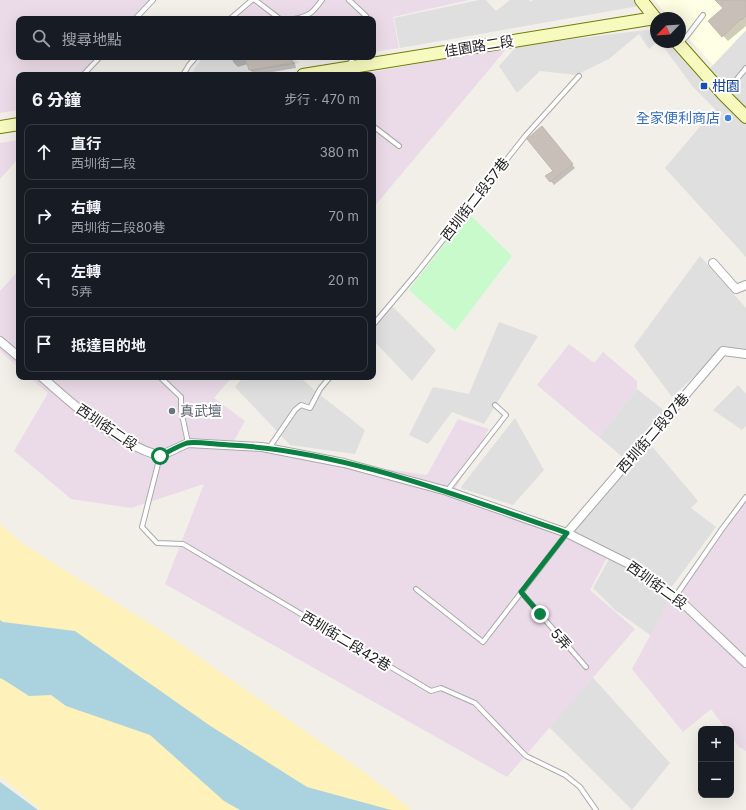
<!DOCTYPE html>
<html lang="zh-TW">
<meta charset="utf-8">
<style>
:root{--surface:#171b24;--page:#242831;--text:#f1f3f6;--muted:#9ea1a6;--line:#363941}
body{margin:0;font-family:Inter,"Noto Sans TC",sans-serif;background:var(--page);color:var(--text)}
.controls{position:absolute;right:12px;bottom:12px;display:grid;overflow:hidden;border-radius:8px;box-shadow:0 4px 16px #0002}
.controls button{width:36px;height:36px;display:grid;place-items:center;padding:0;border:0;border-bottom:1px solid var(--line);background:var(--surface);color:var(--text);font:20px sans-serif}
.compass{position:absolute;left:650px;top:12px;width:36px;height:36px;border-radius:50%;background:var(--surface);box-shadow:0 4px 16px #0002;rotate:245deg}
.stop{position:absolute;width:12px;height:12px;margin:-9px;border:3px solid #0b8043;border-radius:50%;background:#fff}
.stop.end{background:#0b8043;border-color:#fff;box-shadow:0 1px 4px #0008}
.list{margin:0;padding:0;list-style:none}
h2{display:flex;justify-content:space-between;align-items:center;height:52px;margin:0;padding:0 16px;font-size:17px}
h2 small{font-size:13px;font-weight:400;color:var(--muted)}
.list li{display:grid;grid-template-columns:26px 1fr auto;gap:12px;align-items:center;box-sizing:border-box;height:56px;margin:0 8px 8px;padding:0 8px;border:1px solid var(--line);border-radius:8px}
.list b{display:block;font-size:15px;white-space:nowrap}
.list p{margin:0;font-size:13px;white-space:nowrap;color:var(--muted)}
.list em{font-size:13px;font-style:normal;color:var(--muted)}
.icon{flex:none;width:22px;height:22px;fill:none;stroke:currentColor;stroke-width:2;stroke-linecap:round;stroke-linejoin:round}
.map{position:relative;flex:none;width:746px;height:810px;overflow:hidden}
.search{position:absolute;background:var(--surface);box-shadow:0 4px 16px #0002;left:16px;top:16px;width:360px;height:44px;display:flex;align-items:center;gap:10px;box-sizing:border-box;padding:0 14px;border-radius:8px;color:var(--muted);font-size:15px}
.panel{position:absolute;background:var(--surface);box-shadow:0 4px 16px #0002;left:16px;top:72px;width:360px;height:308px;border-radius:8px}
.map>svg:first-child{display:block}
</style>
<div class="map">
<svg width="746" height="810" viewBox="0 0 746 810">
<rect width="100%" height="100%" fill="#f2efe9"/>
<g fill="#e0dfdf">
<polygon points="479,0 486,0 496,11 510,0 529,0 530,2 533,0 634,0 639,6 400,48 394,18"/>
<polygon points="646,30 656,31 657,42 649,49 639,34 609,59 576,75 540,71 517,93 499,66 517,46"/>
<polygon points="746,30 746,257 665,168 715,109 693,87 660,42 667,42 700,79"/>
<polygon points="203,57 291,57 300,63 229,75 191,75 196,66"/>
<polygon points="700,256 746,308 746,356 727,346 672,397 634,346"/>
<polygon points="392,306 436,350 412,381 373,340 373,327"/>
<polygon points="499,322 538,336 484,424 452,412 428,444 409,435 433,387 469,394"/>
<polygon points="243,377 300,377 319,394 365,430 355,454 290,445 235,387"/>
<polygon points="738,385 746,394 746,426 742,430 713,410"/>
<polygon points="637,389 666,412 626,460 599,437"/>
<polygon points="515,418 544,470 513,505 460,488"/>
<polygon points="650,444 698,501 691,508 716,527 665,596 687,612 660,642 615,610 593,588 609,559 573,532"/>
<polygon points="522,599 670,763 632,810 475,653"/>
</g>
<g fill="#ebdbe8">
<polygon points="0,0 154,0 135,19 19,19 19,57 97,57 79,75 19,75 19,110 0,113"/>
<polygon points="255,0 469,0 393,17 399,48 373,52 373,19 236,19"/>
<polygon points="508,47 373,208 373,75 356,75"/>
<polygon points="19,140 19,158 0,179 0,143"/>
<polygon points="19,270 19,368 0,351 0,291"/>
<polygon points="569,344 594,363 603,352 637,381 637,389 599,437 537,385"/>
<polygon points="29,377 232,377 214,398 245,421 231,446 427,475 458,419 489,429 456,488 611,550 590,590 635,629 507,777 165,584 204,484 131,508 71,499 14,451 48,393"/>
<polygon points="746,495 746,751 739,747 731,736 731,729 726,729 711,709 683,732 632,669 675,590"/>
</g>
<polygon fill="#ffffe5" points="654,0 746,0 746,30 713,65 680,29 680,18 670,18"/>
<polygon fill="#fff1ba" points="0,524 23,544 163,632 365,773 412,810 41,810 0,776"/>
<polygon fill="#c8facc" points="468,213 512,256 455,331 409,290"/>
<g fill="#aad3df">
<polygon points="0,620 3,622 75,631 209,725 307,787 391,810 240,810 224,801 150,735 66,706 51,695 29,696 4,680 0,678"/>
<polygon points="0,782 38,810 39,810 0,810"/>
</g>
<g fill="#0003">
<polygon points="717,0 746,1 746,26 728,41 709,21 724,8"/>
<polygon points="232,57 286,57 290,58 295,63 296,68 255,75 250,70 248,64 238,67 233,62"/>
<polygon points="545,130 575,168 554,185 547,176 554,171"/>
</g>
<g fill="#c7bfb8" stroke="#c4b6ab">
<polygon points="715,0 746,0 746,16 742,20 741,19 722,37 708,21 723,8"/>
<polygon points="245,57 290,57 292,63 249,70"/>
<polygon points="542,126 573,164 550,182 545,176 553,171 527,139"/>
</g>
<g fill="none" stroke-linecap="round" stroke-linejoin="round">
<g stroke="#a9a9a9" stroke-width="6">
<g id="lane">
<polyline points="255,0 280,19"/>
<polyline points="349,0 366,16 367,19"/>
<polyline points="135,19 153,0"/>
<polyline points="230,19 252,0"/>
<path d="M 294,19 C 310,16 313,12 322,0"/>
<polyline points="679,44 687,36 703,15"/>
<polyline points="349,65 354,57"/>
<polyline points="83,75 100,57"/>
<polyline points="183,75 189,65 196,57"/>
<polyline points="725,94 746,68"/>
<polyline points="373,126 399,146"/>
<polyline points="373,325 416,274 526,135 579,76"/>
<polyline points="160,377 181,397 181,410 188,443"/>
<polyline points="269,448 295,410 301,405 310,408 320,389 330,377"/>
<polyline points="160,456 142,527 157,543 183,544 431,691 441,688 475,703 526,756 565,775 580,787 596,810"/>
<polyline points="447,491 506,415 495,405"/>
<polyline points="416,589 483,642 567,533"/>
<polyline points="521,592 586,667"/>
<polyline points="675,597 722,529 746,497"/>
</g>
</g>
<g stroke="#a9a9a9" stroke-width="10">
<g id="street">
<polyline points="713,263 736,289 746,285"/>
<polyline points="0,341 19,357"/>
<path d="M 42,377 C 77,408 114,442 160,456 L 188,443 L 262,447 L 344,463 L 447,491 L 567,533 L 633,566 L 686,606 L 746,663"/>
<polyline points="567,533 723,351 746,354"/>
</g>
</g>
<g stroke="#707d05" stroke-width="14">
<g id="secondary">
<polyline points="641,0 656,19"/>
<polyline points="677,42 724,95 746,117"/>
<polyline points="303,75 655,18"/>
<polyline points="0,127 19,124"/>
</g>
</g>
<use href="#lane" stroke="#fff" stroke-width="4"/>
<use href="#street" stroke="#fff" stroke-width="8"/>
<use href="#secondary" stroke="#f7fabf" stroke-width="12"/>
</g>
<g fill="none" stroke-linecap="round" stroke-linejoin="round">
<path stroke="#0b8043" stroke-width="5" d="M 160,456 C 168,452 178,446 187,443 C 195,441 219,445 229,445 C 345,451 458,496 567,533 L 521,592 L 540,614"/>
</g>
<rect fill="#1a4fb4" stroke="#fff" stroke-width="1.5" x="700" y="82" width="8" height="8" rx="2"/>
<circle fill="#3f7fe0" stroke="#fff" stroke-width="1.5" cx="728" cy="118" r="4"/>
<circle fill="#6b7280" stroke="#fff" stroke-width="1.5" cx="172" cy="411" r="4"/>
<g text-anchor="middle" stroke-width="4" stroke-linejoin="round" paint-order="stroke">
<g font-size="14" fill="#222" stroke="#fff">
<text transform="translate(479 46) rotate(-9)" y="5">佳園路二段</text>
<text transform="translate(475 199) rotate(-52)" y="5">西圳街二段57巷</text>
<text transform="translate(107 427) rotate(34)" y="5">西圳街二段</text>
<text transform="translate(653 433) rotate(-49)" y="5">西圳街二段97巷</text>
<text transform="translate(657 585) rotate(36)" y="5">西圳街二段</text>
<text transform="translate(561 639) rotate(49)" y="5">5弄</text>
<text transform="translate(346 641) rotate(31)" y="5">西圳街二段42巷</text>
</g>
<g font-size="14" fill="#164399" stroke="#fff" text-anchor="start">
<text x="712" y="91">柑園</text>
</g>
<g font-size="14" fill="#366cbe" stroke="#fff" text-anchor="end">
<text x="720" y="123">全家便利商店</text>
</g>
<g font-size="14" fill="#5b616d" stroke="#fff" text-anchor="start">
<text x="180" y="416">真武壇</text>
</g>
</g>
</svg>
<div class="controls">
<button>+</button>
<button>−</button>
</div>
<svg class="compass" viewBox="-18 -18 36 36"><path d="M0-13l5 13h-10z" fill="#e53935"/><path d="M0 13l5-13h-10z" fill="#9ea1a6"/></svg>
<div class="stop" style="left:160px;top:456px"></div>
<div class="stop end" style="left:540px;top:614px"></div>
<div class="search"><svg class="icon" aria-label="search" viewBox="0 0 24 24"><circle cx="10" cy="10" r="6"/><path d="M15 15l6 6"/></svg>搜尋地點</div>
<section class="panel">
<h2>6 分鐘<small>步行 · 470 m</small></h2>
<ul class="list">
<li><svg class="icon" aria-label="ahead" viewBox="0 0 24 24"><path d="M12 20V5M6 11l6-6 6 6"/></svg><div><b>直行</b><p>西圳街二段</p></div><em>380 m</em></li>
<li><svg class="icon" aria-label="right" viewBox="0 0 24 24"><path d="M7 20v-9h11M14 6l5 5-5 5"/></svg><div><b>右轉</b><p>西圳街二段80巷</p></div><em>70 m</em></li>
<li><svg class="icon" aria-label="left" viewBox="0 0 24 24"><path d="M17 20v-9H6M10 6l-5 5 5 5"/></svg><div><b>左轉</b><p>5弄</p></div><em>20 m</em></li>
<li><svg class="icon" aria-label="arrive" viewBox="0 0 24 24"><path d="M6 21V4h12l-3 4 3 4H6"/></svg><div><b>抵達目的地</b></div></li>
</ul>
</section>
</div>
